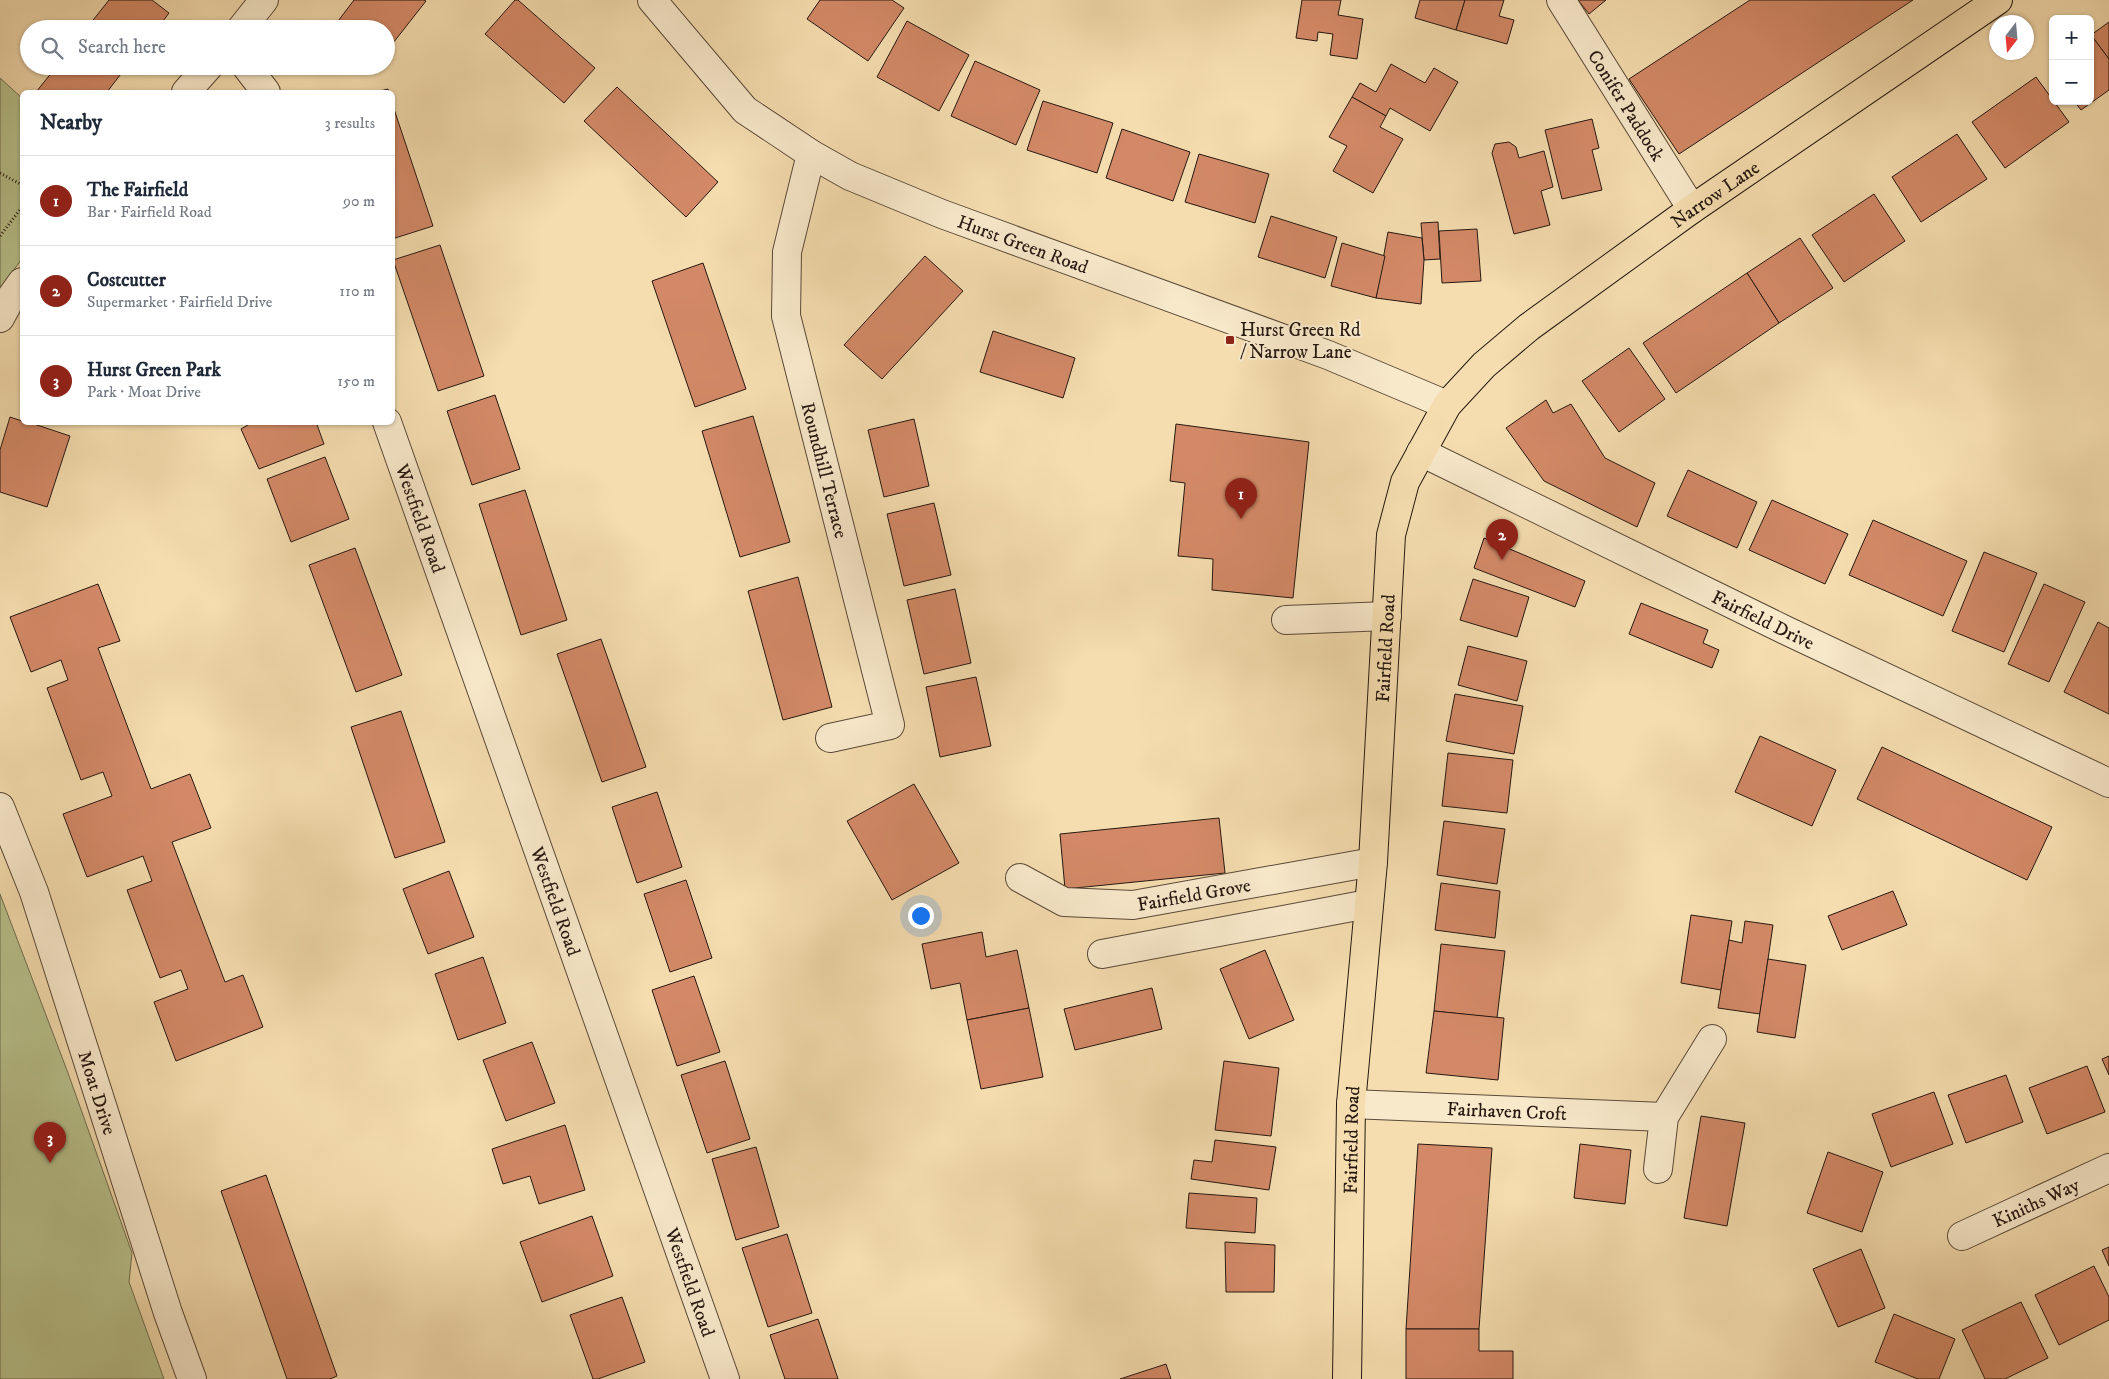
<!DOCTYPE html>
<meta charset="utf-8">
<style>
:root{--surface:#fff;--page:#f6f6f7;--text:#1f2937;--muted:#747a83;--line:#e0e1e3;--accent:#8f2418}
body{margin:0;font-family:"IM FELL DW Pica",serif;background:var(--page);color:var(--text)}
.controls{position:absolute;right:15px;top:15px;display:grid;overflow:hidden;border-radius:8px;box-shadow:0 1px 4px #0004}
.controls button{width:45px;height:45px;display:grid;place-items:center;padding:0;border:0;border-bottom:1px solid var(--line);background:var(--surface);color:var(--text);font:25px sans-serif}
.compass{position:absolute;left:1989px;top:15px;width:45px;height:45px;border-radius:50%;background:var(--surface);box-shadow:0 1px 4px #0004;rotate:196deg}
.you{position:absolute;left:920px;top:915px;width:18px;height:18px;margin:-12px;border:4px solid #fff;border-radius:50%;background:#1a73e8;box-shadow:0 0 0 8px #1a73e833}
.badge{display:grid;place-items:center;width:32px;height:32px;border-radius:50%;background:var(--accent);color:#fff;font-size:16px;font-weight:700}
.pin{position:absolute;translate:-50% -41px;filter:drop-shadow(0 1px 2px #0008)}
.pin::after{content:'';position:absolute;top:26px;width:18px;height:15px;background:inherit;clip-path:polygon(0 0,100% 0,50% 100%)}
.list{margin:0;padding:0;list-style:none}
h2{display:flex;justify-content:space-between;align-items:center;height:65px;margin:0;padding:0 20px;font-size:21px}
h2 small{font-size:16px;font-weight:400;color:var(--muted)}
.list li{display:grid;grid-template-columns:32px 1fr auto;gap:15px;align-items:center;box-sizing:border-box;height:90px;padding:0 20px;border-top:1px solid var(--line)}
.list b{display:block;font-size:19px;white-space:nowrap}
.list p{margin:0;font-size:16px;white-space:nowrap;color:var(--muted)}
.list em{font-size:16px;font-style:normal;color:var(--muted)}
.icon{flex:none;width:28px;height:28px;fill:none;stroke:currentColor;stroke-width:2;stroke-linecap:round;stroke-linejoin:round}
.map{position:relative;flex:none;width:2109px;height:1379px;overflow:hidden}
.search{position:absolute;background:var(--surface);box-shadow:0 1px 4px #0004;left:20px;top:20px;width:375px;height:55px;display:flex;align-items:center;gap:12px;box-sizing:border-box;padding:0 18px;border-radius:28px;color:var(--muted);font-size:19px}
.panel{position:absolute;background:var(--surface);box-shadow:0 1px 4px #0004;left:20px;top:90px;width:375px;height:335px;border-radius:8px}
.map>svg:first-child{display:block}
</style>
<div class="map">
<svg width="2109" height="1379" viewBox="0 0 2109 1379">
<rect width="100%" height="100%" fill="#f5ddaf"/>
<filter id="stains"><feTurbulence type="fractalNoise" baseFrequency=".004" numOctaves="4"/><feColorMatrix values="0 0 0 0 .2 0 0 0 0 .09 0 0 0 0 .02 0 0 0 .5 -.17"/></filter>
<radialGradient id="worn" r=".72"><stop offset=".6" stop-color="#630" stop-opacity="0"/><stop offset="1" stop-color="#630" stop-opacity=".3"/></radialGradient>
<g fill="#b8c28d" stroke="#6f6d4f">
<polygon points="0,78 22,98 22,259 0,288"/>
<polygon points="0,894 68,1073 132,1253 129,1282 164,1379 0,1379"/>
</g>
<g fill="#d38967" stroke="#261811">
<polygon points="109,0 152,0 169,13 157,29 86,29"/>
<polygon points="354,0 424,0 426,1 386,52 386,29 339,29 335,25"/>
<polygon points="515,0 518,0 595,68 564,103 485,34"/>
<polygon points="820,0 892,0 904,8 868,61 807,19"/>
<polygon points="1302,0 1341,0 1338,15 1363,19 1357,59 1330,55 1333,34 1318,32 1317,41 1296,38"/>
<polygon points="1420,0 1465,0 1456,30 1415,18"/>
<polygon points="1465,0 1504,0 1499,16 1514,20 1507,44 1456,30"/>
<polygon points="1578,0 1606,0 1589,14"/>
<polygon points="1750,0 1913,0 1679,154 1629,79"/>
<polygon points="907,21 969,55 939,111 877,77"/>
<polygon points="2109,22 2109,59 2091,35"/>
<polygon points="2091,35 2109,59 2109,90 2081,110 2074,101 2090,101"/>
<polygon points="975,61 1040,90 1016,145 951,116"/>
<polygon points="1391,64 1425,83 1434,68 1458,82 1430,131 1390,108 1386,116 1352,97 1360,83 1376,92"/>
<polygon points="57,66 127,66 107,92 36,92"/>
<polygon points="2036,77 2069,122 2005,168 1972,122"/>
<polygon points="617,87 718,182 686,217 584,121"/>
<polygon points="388,89 389,92 376,92"/>
<polygon points="1352,97 1386,116 1380,127 1403,139 1373,193 1333,171 1347,146 1329,137"/>
<polygon points="1043,101 1113,123 1097,173 1027,150"/>
<polygon points="392,103 433,226 392,239"/>
<polygon points="1592,119 1599,148 1592,150 1602,190 1562,199 1545,130"/>
<polygon points="1122,129 1190,152 1173,201 1106,178"/>
<polygon points="1957,134 1987,179 1921,222 1892,177"/>
<polygon points="1509,142 1516,147 1519,158 1544,151 1553,187 1541,191 1550,225 1514,234 1492,153 1495,144"/>
<polygon points="1199,154 1269,174 1255,223 1185,202"/>
<polygon points="1874,194 1905,241 1844,282 1812,235"/>
<polygon points="1271,216 1337,237 1325,278 1258,257"/>
<polygon points="1438,222 1440,259 1424,260 1421,223"/>
<polygon points="1477,229 1481,281 1442,283 1439,231"/>
<polygon points="1388,232 1422,238 1424,260 1421,304 1376,298"/>
<polygon points="1800,238 1833,288 1779,323 1747,273"/>
<polygon points="1342,243 1385,256 1376,298 1331,286"/>
<polygon points="440,245 484,376 438,391 393,260"/>
<polygon points="925,256 963,291 882,379 844,345"/>
<polygon points="703,263 746,389 695,407 652,281"/>
<polygon points="1747,273 1779,323 1676,393 1643,343"/>
<polygon points="993,331 1075,358 1063,398 980,372"/>
<polygon points="1629,348 1665,399 1619,432 1582,381"/>
<polygon points="495,395 520,469 472,485 447,411"/>
<polygon points="1546,400 1553,413 1571,404 1605,458 1655,483 1637,527 1544,481 1506,428"/>
<polygon points="753,416 790,542 740,557 702,431"/>
<polygon points="10,417 22,421 22,422 28,422 70,436 47,507 0,492 0,450"/>
<polygon points="914,419 929,486 884,497 868,430"/>
<polygon points="253,422 316,422 324,444 259,469 241,429"/>
<polygon points="1176,424 1309,442 1293,598 1212,590 1213,559 1178,556 1185,483 1170,481"/>
<polygon points="325,457 349,519 291,542 267,479"/>
<polygon points="1688,470 1757,502 1737,548 1667,516"/>
<polygon points="525,490 567,620 521,635 479,504"/>
<polygon points="1772,500 1848,534 1825,584 1749,550"/>
<polygon points="934,503 951,575 904,586 887,514"/>
<polygon points="1873,520 1967,561 1943,616 1849,575"/>
<polygon points="1484,538 1585,581 1575,607 1474,568"/>
<polygon points="355,548 402,675 356,692 309,565"/>
<polygon points="1984,552 2037,573 2004,652 1952,631"/>
<polygon points="798,577 832,707 783,720 748,591"/>
<polygon points="1473,579 1529,597 1517,637 1460,620"/>
<polygon points="98,584 120,641 98,648 151,789 190,774 211,828 172,842 225,982 243,975 263,1027 176,1061 154,1002 188,989 181,970 160,978 127,890 152,881 143,856 87,877 63,814 112,796 103,772 81,780 47,688 68,680 61,660 31,672 10,617"/>
<polygon points="2044,584 2085,602 2049,682 2008,664"/>
<polygon points="955,589 971,663 924,674 907,600"/>
<polygon points="1641,603 1708,630 1703,643 1719,650 1712,668 1629,634"/>
<polygon points="2098,622 2109,628 2109,714 2064,692"/>
<polygon points="601,639 646,767 602,782 557,654"/>
<polygon points="1468,646 1527,661 1517,701 1458,685"/>
<polygon points="976,677 991,746 940,757 926,687"/>
<polygon points="1455,694 1523,706 1514,754 1446,741"/>
<polygon points="401,711 445,842 395,858 351,727"/>
<polygon points="1760,736 1836,770 1812,826 1735,792"/>
<polygon points="1882,747 2052,827 2027,880 1857,799"/>
<polygon points="1448,753 1513,760 1507,813 1442,806"/>
<polygon points="914,784 959,863 892,900 847,821"/>
<polygon points="657,792 682,867 637,883 612,807"/>
<polygon points="1219,818 1225,873 1065,889 1060,834"/>
<polygon points="1444,821 1505,829 1497,884 1437,875"/>
<polygon points="449,871 474,937 428,954 403,889"/>
<polygon points="686,880 712,958 670,972 644,894"/>
<polygon points="1441,883 1500,891 1495,938 1435,930"/>
<polygon points="1893,891 1907,925 1842,950 1828,916"/>
<polygon points="1691,915 1732,921 1721,990 1681,983"/>
<polygon points="1745,921 1773,925 1760,1014 1718,1008 1729,940 1742,943"/>
<polygon points="982,932 986,957 1017,950 1029,1008 967,1020 960,983 931,989 922,944"/>
<polygon points="1441,944 1505,951 1497,1018 1434,1011"/>
<polygon points="1265,950 1294,1020 1249,1039 1220,969"/>
<polygon points="483,957 506,1023 458,1040 435,974"/>
<polygon points="1768,959 1806,965 1795,1038 1757,1032"/>
<polygon points="694,976 720,1052 677,1066 652,990"/>
<polygon points="1152,988 1162,1029 1075,1050 1064,1009"/>
<polygon points="1029,1008 1043,1077 981,1089 967,1020"/>
<polygon points="1434,1011 1504,1018 1498,1080 1426,1073"/>
<polygon points="532,1042 555,1103 506,1121 483,1060"/>
<polygon points="2109,1056 2109,1075 2102,1059"/>
<polygon points="725,1061 750,1139 707,1153 681,1075"/>
<polygon points="1224,1061 1279,1068 1271,1136 1215,1130"/>
<polygon points="2087,1066 2105,1112 2047,1134 2029,1088"/>
<polygon points="2006,1075 2023,1122 1966,1143 1948,1095"/>
<polygon points="1934,1092 1953,1144 1891,1167 1872,1114"/>
<polygon points="1701,1116 1745,1123 1727,1226 1684,1218"/>
<polygon points="565,1125 585,1190 539,1204 530,1176 503,1184 492,1149"/>
<polygon points="1215,1140 1276,1147 1269,1190 1191,1179 1194,1160 1212,1162"/>
<polygon points="1418,1144 1492,1148 1479,1329 1406,1329"/>
<polygon points="1580,1144 1631,1150 1625,1204 1574,1198"/>
<polygon points="756,1147 779,1227 736,1240 712,1159"/>
<polygon points="1828,1152 1883,1172 1862,1232 1807,1213"/>
<polygon points="266,1175 337,1376 330,1379 287,1379 221,1191"/>
<polygon points="1189,1193 1257,1198 1255,1233 1186,1228"/>
<polygon points="592,1216 613,1276 542,1302 520,1242"/>
<polygon points="787,1234 812,1313 768,1327 742,1248"/>
<polygon points="1225,1242 1275,1245 1274,1292 1226,1292"/>
<polygon points="2109,1247 2109,1266 2102,1250"/>
<polygon points="1861,1249 1885,1308 1838,1327 1813,1269"/>
<polygon points="2094,1266 2109,1297 2109,1320 2059,1345 2035,1295"/>
<polygon points="622,1297 645,1362 598,1379 593,1379 570,1315"/>
<polygon points="2021,1302 2048,1358 2005,1379 1985,1379 1962,1330"/>
<polygon points="1894,1314 1955,1339 1939,1379 1918,1379 1875,1362"/>
<polygon points="818,1319 838,1379 785,1379 770,1335"/>
<polygon points="1406,1329 1479,1329 1479,1351 1513,1351 1513,1379 1406,1379"/>
<polygon points="1166,1364 1171,1379 1120,1379"/>
</g>
<g fill="none" stroke-linecap="round" stroke-linejoin="round">
<g stroke="#5a4938" stroke-width="30">
<g id="minor">
<path id="s1" d="M 652,0 L 745,110 L 811,154 L 850,176 L 942,214 L 1328,355 L 1447,405"/>
<path id="s2" d="M 1561,0 L 1692,209"/>
<polyline points="241,29 264,0"/>
<polyline points="246,66 266,92"/>
<polyline points="186,92 209,66"/>
<path id="s3" d="M 811,154 L 787,252 L 786,316 L 890,725 L 830,738"/>
<polyline points="0,318 12,296 22,282"/>
<path id="s4" d="M 387,422 L 725,1379"/>
<path id="s5" d="M 1421,452 L 1785,630 L 2109,783"/>
<polyline points="1286,620 1387,616"/>
<path id="s6" d="M 0,807 L 34,892 L 168,1313 L 192,1379"/>
<path id="s7" d="M 1020,878 L 1064,902 L 1133,905 L 1373,862"/>
<polyline points="1102,954 1368,904"/>
<path id="s8" d="M 1351,1104 L 1664,1117"/>
<polyline points="1658,1169 1664,1117 1712,1039"/>
<path id="s9" d="M 1962,1236 L 2109,1168"/>
</g>
</g>
<g stroke="#261811" stroke-width="30">
<g id="major">
<path id="s10" d="M 1347,1379 L 1351,1104 L 1373,862 L 1391,535 L 1405,482 L 1447,405 L 1484,365 L 1529,327 L 1692,209 L 1998,0"/>
</g>
</g>
<g stroke="#261811" stroke-width="3" stroke-dasharray="1 2.5" stroke-linecap="butt">
<polyline points="0,173 22,185"/>
<polyline points="0,236 22,207"/>
</g>
<use href="#minor" stroke="#f8e9cb" stroke-width="28"/>
<use href="#major" stroke="#f5ddaf" stroke-width="28"/>
</g>
<rect fill="#8f2418" stroke="#f8e9cb" stroke-width="2" x="1225" y="335" width="10" height="10" rx="2.5"/>
<g text-anchor="middle" stroke-width="4" stroke-linejoin="round" paint-order="stroke">
<g font-size="19" fill="#261811" stroke="#f8e9cb">
<text dy="7" stroke="none"><textPath href="#s2" startOffset="124">Conifer Paddock</textPath></text>
<text dy="7" stroke="none"><textPath href="#s10" startOffset="1330">Narrow Lane</textPath></text>
<text dy="7" stroke="none"><textPath href="#s1" startOffset="454">Hurst Green Road</textPath></text>
<text dy="7" stroke="none"><textPath href="#s3" startOffset="324">Roundhill Terrace</textPath></text>
<text dy="7" stroke="none"><textPath href="#s4" startOffset="102">Westfield Road</textPath></text>
<text dy="7" stroke="none"><textPath href="#s5" startOffset="381">Fairfield Drive</textPath></text>
<text dy="7" stroke="none"><textPath href="#s10" startOffset="732">Fairfield Road</textPath></text>
<text dy="7" stroke="none"><textPath href="#s7" startOffset="181">Fairfield Grove</textPath></text>
<text dy="7" stroke="none"><textPath href="#s4" startOffset="508">Westfield Road</textPath></text>
<text dy="7" stroke="none"><textPath href="#s6" startOffset="302">Moat Drive</textPath></text>
<text dy="7" stroke="none"><textPath href="#s8" startOffset="156">Fairhaven Croft</textPath></text>
<text dy="7" stroke="none"><textPath href="#s10" startOffset="239">Fairfield Road</textPath></text>
<text dy="7" stroke="none"><textPath href="#s9" startOffset="81">Kiniths Way</textPath></text>
<text dy="7" stroke="none"><textPath href="#s4" startOffset="912">Westfield Road</textPath></text>
</g>
<g font-size="19" fill="#261811" stroke="#f8e9cb" text-anchor="start">
<text x="1240" y="336">Hurst Green Rd<tspan x="1240" dy="22">/ Narrow Lane</tspan></text>
</g>
</g>
<rect width="100%" height="100%" filter="url(#stains)"/>
<rect width="100%" height="100%" fill="url(#worn)"/>
</svg>
<div class="controls">
<button>+</button>
<button>−</button>
</div>
<svg class="compass" viewBox="-18 -18 36 36"><path d="M0-13l5 13h-10z" fill="#e53935"/><path d="M0 13l5-13h-10z" fill="#747a83"/></svg>
<div class="you"></div>
<div class="pin badge" style="left:1241px;top:519px">1</div>
<div class="pin badge" style="left:1502px;top:560px">2</div>
<div class="pin badge" style="left:50px;top:1163px">3</div>
<div class="search"><svg class="icon" aria-label="search" viewBox="0 0 24 24"><circle cx="10" cy="10" r="6"/><path d="M15 15l6 6"/></svg>Search here</div>
<section class="panel">
<h2>Nearby<small>3 results</small></h2>
<ul class="list">
<li><span class="badge">1</span><div><b>The Fairfield</b><p>Bar · Fairfield Road</p></div><em>90 m</em></li>
<li><span class="badge">2</span><div><b>Costcutter</b><p>Supermarket · Fairfield Drive</p></div><em>110 m</em></li>
<li><span class="badge">3</span><div><b>Hurst Green Park</b><p>Park · Moat Drive</p></div><em>150 m</em></li>
</ul>
</section>
</div>
